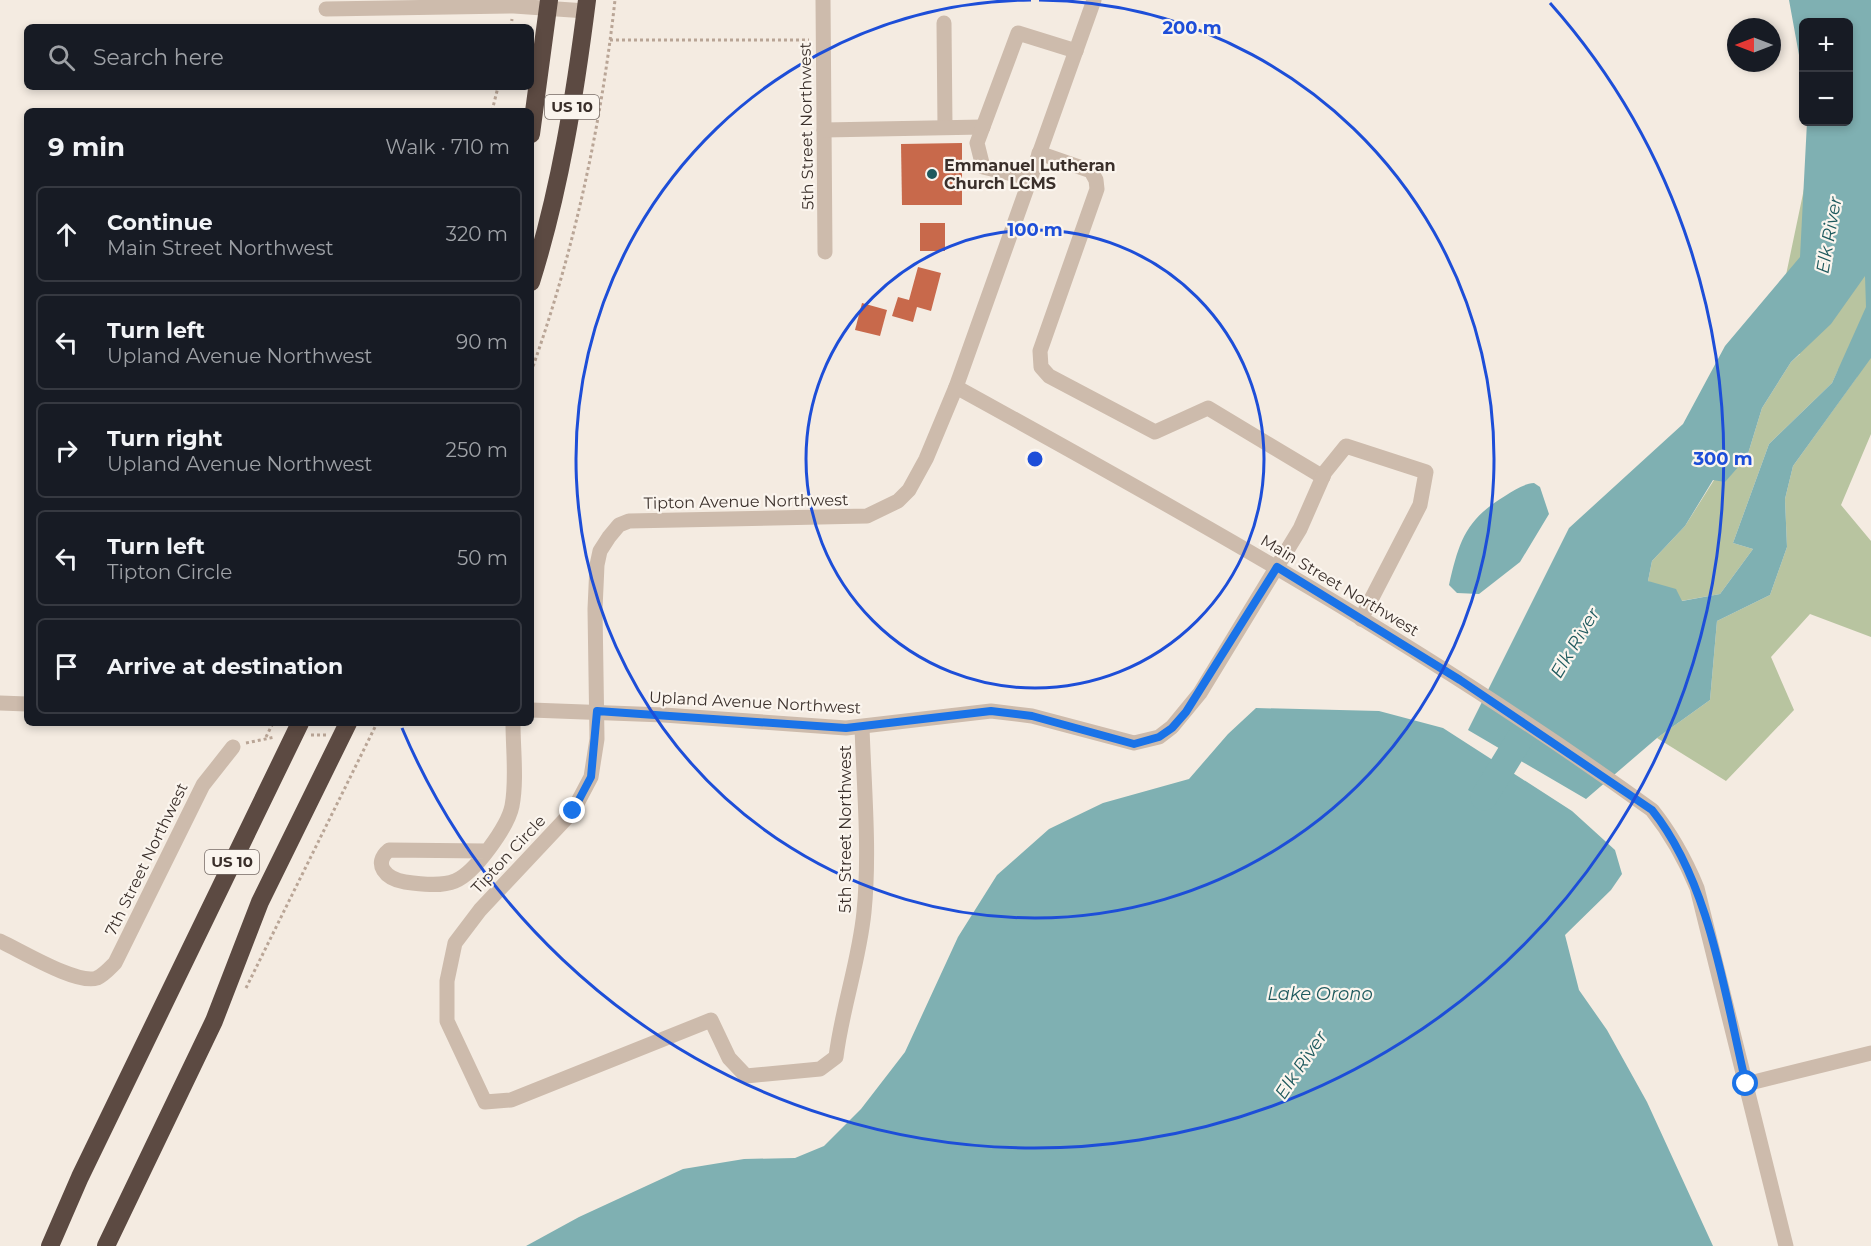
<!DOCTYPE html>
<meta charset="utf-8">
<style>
:root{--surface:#171b24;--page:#242831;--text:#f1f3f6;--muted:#9ea1a6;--line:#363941}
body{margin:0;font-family:Montserrat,sans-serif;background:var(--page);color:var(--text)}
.controls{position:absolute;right:18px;top:18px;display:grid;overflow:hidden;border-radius:9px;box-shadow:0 3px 9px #0003}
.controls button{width:54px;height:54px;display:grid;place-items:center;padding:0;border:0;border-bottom:2px solid var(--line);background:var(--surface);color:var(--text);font:30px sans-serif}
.compass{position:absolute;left:1727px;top:18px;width:54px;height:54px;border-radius:50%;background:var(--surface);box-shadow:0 3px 9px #0003;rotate:270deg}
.stop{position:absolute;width:18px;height:18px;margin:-14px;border:4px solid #1a73e8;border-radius:50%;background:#fff}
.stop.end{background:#1a73e8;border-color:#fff;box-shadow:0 2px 6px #0008}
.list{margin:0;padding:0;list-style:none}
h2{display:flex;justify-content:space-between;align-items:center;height:78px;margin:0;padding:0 24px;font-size:26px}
h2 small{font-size:20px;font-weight:400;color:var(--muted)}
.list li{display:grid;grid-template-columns:39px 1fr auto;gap:18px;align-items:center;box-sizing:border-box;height:96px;margin:0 12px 12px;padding:0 12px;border:2px solid var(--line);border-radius:9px}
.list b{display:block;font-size:22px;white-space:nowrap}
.list p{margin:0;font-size:20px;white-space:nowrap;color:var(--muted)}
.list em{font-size:20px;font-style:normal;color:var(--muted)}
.icon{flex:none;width:33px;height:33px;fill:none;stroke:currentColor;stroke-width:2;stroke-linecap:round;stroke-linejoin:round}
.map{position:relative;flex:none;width:1871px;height:1246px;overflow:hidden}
.search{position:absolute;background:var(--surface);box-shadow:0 3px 9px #0003;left:24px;top:24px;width:510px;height:66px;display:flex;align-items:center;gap:15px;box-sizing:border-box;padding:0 21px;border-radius:9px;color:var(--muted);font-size:22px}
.panel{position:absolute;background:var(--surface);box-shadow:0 3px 9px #0003;left:24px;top:108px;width:510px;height:618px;border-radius:9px}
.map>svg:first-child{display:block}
</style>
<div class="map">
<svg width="1871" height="1246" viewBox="0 0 1871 1246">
<rect width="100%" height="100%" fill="#f4ebe1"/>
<polygon fill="#b8c4a0" points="1871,0 1871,434 1841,505 1871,541 1871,637 1810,614 1771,657 1794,710 1726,781 1657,738 1710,700 1717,621 1770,595 1787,547 1785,499 1793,466 1857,377 1838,370 1832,383 1769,444 1733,543 1753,549 1720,594 1681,601 1648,581 1652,561 1685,526 1714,480 1747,457 1762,408 1791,362 1800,354 1772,342 1818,122 1848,122 1848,22"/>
<g fill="#7fb0b2" fill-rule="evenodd">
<path d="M 1789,0 L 1871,0 L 1871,358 L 1793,466 L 1785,499 L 1787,547 L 1770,595 L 1717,621 L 1710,700 L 1657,738 L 1586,799 L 1468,730 L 1569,528 L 1683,424 L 1725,346 L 1800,257 L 1807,122 L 1848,122 L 1848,22 L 1804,22 L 1803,77 ZM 1865,276 L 1866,307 L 1832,383 L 1769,444 L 1733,543 L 1753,549 L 1720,594 L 1682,601 L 1676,589 L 1648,581 L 1652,561 L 1685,526 L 1713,480 L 1725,482 L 1747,457 L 1762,408 L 1791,362 L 1831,324 Z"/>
<path d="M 1534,483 L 1540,487 L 1549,514 L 1520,562 L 1479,594 L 1457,593 L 1449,585 C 1459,542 1465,520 1505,496 C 1514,490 1523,484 1534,483 Z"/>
<polygon points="1256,708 1379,711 1443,728 1572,811 1615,850 1622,874 1611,890 1565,935 1579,990 1607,1030 1647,1102 1713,1246 526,1246 579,1217 683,1169 744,1159 795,1158 824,1146 861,1109 905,1052 958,937 997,875 1049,829 1103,803 1189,779 1228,734"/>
</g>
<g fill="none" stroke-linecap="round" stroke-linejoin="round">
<polyline stroke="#7fb0b2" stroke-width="27" points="1484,797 1528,725"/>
</g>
<g fill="#c8694b">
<polygon points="962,143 962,205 902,205 901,144"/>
<rect x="920" y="223" width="25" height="28"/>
<polygon points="918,267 941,273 931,311 917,307 913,322 892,316 898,297 909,300"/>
<polygon points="862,303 887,310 880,336 855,330"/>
</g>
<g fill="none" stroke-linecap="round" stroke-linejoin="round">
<g stroke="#b9a596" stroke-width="3" stroke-dasharray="3 3" stroke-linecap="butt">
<polyline points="511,27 512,19"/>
<polyline points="610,40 809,40"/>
<polyline points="492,111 498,87"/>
<path d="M 531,372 C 574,252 601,126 615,0"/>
<polyline points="311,735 326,735"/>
<polyline points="266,737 273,723"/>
<polyline points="246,743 275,737"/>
<polyline points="246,988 377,723"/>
</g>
<g stroke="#cdbbac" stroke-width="15">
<polyline points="823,0 825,252"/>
<polyline points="326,9 514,6 586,11"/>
<polyline points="944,23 945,127"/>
<polyline points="824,130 983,127"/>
<polyline points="1039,153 1091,171 1096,180 1097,189 1040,351 1041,367 1049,376 1155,432 1208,408 1323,477"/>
<polyline points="1030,178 983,167 977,143 1018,33 1076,51"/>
<path d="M 956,387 C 1194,518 1432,651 1652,810 C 1672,835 1685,859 1697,888 L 1786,1246"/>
<polyline points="0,703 27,704"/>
<polyline points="531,710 664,715 846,728 991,711 1032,716 1134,743 1159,737 1172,727 1200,693 1300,529 1325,472 1346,446 1426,472 1420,505 1361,619"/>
<path d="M 862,727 C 864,788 870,852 864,912 C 859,962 842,1008 836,1057 L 820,1069 L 746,1076 L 729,1058 L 711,1020 L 511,1100 L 485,1102 L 447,1021 L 447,981 L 455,943 L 480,910 L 573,811 L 591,777 L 597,739 L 595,609 L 597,565 L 600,551 L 609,537 L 619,525 L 629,521 L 867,516 L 898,501 L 909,490 L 926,459 L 956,387 L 1094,0"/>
<path d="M 486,851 L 389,850 C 372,864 386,879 405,882 C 419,884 441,887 455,881 C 475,873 508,826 512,806 C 517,780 513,750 513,723"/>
<path d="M 0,941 C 20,950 77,985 97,978 C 104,975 110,968 115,963 L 203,785 L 233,747"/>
<polyline points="1746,1084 1871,1053"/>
</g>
<g stroke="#5c4a42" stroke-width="18">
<polyline points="531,134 549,0"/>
<path d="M 531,282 C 560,190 575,95 587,0"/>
<polyline points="50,1246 80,1177 300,723"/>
<polyline points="106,1246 214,1021 260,902 348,723"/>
</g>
</g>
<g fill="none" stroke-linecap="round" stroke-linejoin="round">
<path stroke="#1a73e8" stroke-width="8" d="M 573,811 L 591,777 L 597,711 L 846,728 L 991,711 L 1032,716 L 1134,744 L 1159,737 L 1172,728 L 1186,712 L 1277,567 L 1460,680 L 1652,810 C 1710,882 1725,996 1746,1084"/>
</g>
<g fill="none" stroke="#1d4ed8" stroke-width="3">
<circle cx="1035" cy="459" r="229"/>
<path d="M1039 0A459 459 0 1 1 1031 0"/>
<path d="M1550 3A688 688 0 1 1 402 728"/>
</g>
<circle fill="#1f5a5e" stroke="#fbf5ee" stroke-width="2" cx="932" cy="174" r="6"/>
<g text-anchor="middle" stroke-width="4.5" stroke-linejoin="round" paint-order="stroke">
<g fill="#fbf5ee" stroke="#756b66" stroke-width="1.5">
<rect x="545" y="95" width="54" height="24" rx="4.5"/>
<rect x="205" y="850" width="54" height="24" rx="4.5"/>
</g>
<g font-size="15" font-weight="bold" fill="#3b302b">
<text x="572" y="112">US 10</text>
<text x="232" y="867">US 10</text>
</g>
<g font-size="16" fill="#3b302b" stroke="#fbf5ee">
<text transform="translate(806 126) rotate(-91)" y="6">5th Street Northwest</text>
<text transform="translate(746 501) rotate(-1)" y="6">Tipton Avenue Northwest</text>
<text transform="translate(1340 585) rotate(31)" y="6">Main Street Northwest</text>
<text transform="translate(755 702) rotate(3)" y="6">Upland Avenue Northwest</text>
<text transform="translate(845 829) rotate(-90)" y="6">5th Street Northwest</text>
<text transform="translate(508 854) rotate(-47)" y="6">Tipton Circle</text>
<text transform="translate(146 859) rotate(-64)" y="6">7th Street Northwest</text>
</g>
<g font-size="16" font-weight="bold" fill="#3b302b" stroke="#fbf5ee" text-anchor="start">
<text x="944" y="171">Emmanuel Lutheran<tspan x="944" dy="18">Church LCMS</tspan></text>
</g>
<g font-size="18" font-style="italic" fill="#1f5a5e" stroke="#fbf5ee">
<text transform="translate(1829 235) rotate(-80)" y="6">Elk River</text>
<text transform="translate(1575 643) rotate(-59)" y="6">Elk River</text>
<text x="1320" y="1000">Lake Orono</text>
<text transform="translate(1301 1065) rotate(-56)" y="6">Elk River</text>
</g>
</g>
<circle cx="1035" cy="459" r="9" fill="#1d4ed8" stroke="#fbf5ee" stroke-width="3"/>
<g font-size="18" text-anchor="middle" font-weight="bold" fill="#1d4ed8" stroke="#fbf5ee" stroke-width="4.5" stroke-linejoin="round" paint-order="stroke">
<text x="1192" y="34">200 m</text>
<text x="1035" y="236">100 m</text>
<text x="1723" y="465">300 m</text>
</g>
</svg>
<div class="controls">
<button>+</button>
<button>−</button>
</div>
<svg class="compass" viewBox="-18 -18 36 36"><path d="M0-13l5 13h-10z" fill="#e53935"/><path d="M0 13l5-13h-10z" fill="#9ea1a6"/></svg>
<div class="stop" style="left:1746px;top:1084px"></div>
<div class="stop end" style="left:573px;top:811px"></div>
<div class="search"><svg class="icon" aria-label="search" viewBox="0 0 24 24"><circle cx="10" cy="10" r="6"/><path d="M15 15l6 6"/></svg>Search here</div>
<section class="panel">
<h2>9 min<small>Walk · 710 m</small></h2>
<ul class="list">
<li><svg class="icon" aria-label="ahead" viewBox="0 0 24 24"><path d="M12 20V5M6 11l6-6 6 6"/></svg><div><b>Continue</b><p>Main Street Northwest</p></div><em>320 m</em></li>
<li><svg class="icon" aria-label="left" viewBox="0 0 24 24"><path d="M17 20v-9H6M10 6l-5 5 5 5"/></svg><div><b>Turn left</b><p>Upland Avenue Northwest</p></div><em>90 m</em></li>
<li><svg class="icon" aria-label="right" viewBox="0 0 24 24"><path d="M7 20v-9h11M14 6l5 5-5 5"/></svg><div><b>Turn right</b><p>Upland Avenue Northwest</p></div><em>250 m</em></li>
<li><svg class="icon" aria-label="left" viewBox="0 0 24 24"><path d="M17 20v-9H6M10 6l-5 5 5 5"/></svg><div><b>Turn left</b><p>Tipton Circle</p></div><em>50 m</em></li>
<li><svg class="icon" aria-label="arrive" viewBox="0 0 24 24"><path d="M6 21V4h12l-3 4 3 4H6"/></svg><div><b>Arrive at destination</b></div></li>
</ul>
</section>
</div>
